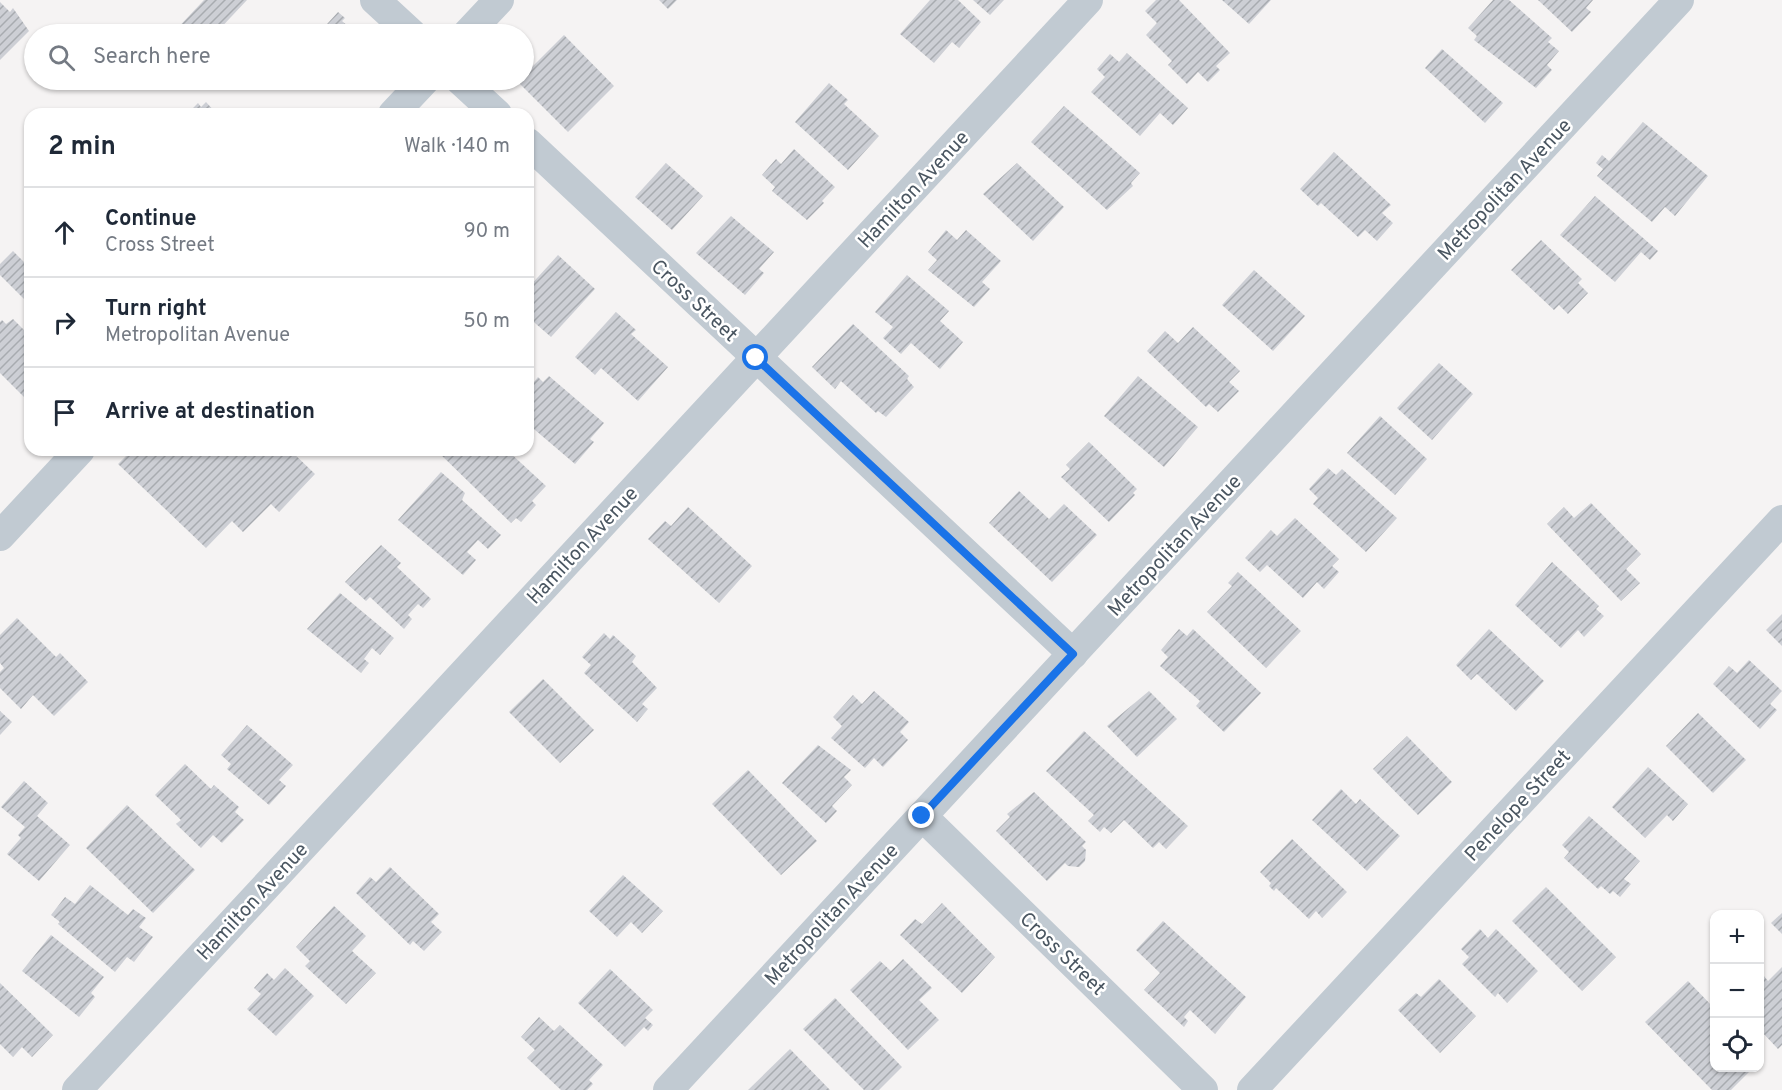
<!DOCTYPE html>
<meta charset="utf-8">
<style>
:root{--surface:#fff;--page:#f6f6f7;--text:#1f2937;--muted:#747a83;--line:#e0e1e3}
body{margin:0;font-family:Overpass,sans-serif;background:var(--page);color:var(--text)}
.controls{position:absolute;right:18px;bottom:18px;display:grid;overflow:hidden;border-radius:12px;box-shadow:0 2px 4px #0004}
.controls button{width:54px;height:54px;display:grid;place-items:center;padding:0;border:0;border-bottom:2px solid var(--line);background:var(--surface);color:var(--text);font:30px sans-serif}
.stop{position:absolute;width:18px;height:18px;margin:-14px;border:4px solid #1a73e8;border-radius:50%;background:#fff}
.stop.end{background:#1a73e8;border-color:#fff;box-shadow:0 2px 6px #0008}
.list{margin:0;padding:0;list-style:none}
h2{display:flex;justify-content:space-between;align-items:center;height:78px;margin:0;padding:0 24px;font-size:26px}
h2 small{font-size:20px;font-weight:400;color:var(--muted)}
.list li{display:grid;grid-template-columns:39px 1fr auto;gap:18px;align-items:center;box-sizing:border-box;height:90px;padding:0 24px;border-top:2px solid var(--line)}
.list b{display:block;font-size:22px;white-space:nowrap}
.list p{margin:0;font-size:20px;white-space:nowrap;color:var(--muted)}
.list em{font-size:20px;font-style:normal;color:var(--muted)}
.icon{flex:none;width:33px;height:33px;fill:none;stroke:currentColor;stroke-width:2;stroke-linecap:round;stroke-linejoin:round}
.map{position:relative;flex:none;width:1782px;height:1090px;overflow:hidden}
.search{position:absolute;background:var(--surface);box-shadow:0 2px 4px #0004;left:24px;top:24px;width:510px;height:66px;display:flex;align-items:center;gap:15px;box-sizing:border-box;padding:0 21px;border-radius:33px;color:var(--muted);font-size:22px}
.panel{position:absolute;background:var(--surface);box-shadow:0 2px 4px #0004;left:24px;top:108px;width:510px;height:348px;border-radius:18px}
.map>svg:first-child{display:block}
</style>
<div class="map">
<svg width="1782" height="1090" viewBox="0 0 1782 1090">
<defs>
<pattern id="building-hatch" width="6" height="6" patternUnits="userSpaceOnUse" patternTransform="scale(1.5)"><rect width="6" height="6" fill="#cdcfd5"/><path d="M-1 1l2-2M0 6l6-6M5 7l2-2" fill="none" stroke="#a8abb0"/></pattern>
</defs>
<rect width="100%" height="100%" fill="#f5f3f3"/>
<g fill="url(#building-hatch)">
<polygon points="204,0 247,0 215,34 172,34"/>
<polygon points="659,0 677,0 668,9"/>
<polygon points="930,0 958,0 981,22 959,48 952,42 934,63 900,34"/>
<polygon points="973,0 1004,0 990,15"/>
<polygon points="1156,0 1179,0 1230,53 1216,66 1220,70 1208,82 1198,72 1187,84 1168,65 1172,61 1146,35 1157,23 1145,11"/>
<polygon points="1222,0 1271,0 1249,24"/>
<polygon points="1493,0 1509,0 1552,38 1548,42 1559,51 1547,65 1552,70 1536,88 1474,40 1477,36 1468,28"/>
<polygon points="1538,0 1593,0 1586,8 1591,12 1572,32"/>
<polygon points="0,2 10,12 13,8 29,31 0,60"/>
<polygon points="338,12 345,18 342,21 357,34 318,34"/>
<polygon points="564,35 614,86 568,132 517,81 524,80 524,75"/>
<polygon points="1442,49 1503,103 1485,123 1425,68"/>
<polygon points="1127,53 1188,108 1173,125 1160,113 1140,136 1091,92 1105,77 1097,69 1110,54 1119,62"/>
<polygon points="332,80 347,80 340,87"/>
<polygon points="829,83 848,100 844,104 879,136 848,170 795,122"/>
<polygon points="206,102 217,114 187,114 198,103 201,107"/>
<polygon points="1064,106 1140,173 1131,183 1133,186 1107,210 1031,142"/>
<polygon points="1643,122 1708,176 1675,216 1665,207 1652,222 1597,176 1603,169 1596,163 1602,155 1609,161"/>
<polygon points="794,149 835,187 822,201 824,203 807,220 772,191 775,187 762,175 776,159 781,164"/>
<polygon points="1334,152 1391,205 1382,213 1393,223 1377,241 1365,230 1358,237 1321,203 1318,206 1300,189"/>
<polygon points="666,163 703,196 672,230 635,197"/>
<polygon points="1017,163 1064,207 1033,241 983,194"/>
<polygon points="1595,196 1658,251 1650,260 1641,252 1615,282 1560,235"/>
<polygon points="731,216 774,252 759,269 764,273 745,295 696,253"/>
<polygon points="946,230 957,240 966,230 1001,261 982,282 990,289 974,307 928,270 937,260 928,252"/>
<polygon points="1541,240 1582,279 1578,283 1588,293 1568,314 1559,305 1554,310 1511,270"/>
<polygon points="13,251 28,266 30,264 30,305 0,275 0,264"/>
<polygon points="558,255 595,289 551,337 528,317 528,288"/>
<polygon points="1254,270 1305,316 1273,351 1222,305"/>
<polygon points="907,275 949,311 940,321 963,342 940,369 911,343 901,354 883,338 893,327 875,312"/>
<polygon points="616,312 636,330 631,334 668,367 638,401 601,368 595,375 575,357"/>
<polygon points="13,319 30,336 30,403 0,373 0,322 2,320 6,324"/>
<polygon points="853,324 909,376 907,379 914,387 886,417 878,411 876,413 841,381 835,389 812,367"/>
<polygon points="1193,327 1240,371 1229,382 1239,391 1218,412 1209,404 1206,407 1147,351 1165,331 1178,343"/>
<polygon points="1439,363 1473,394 1432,440 1397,408"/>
<polygon points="549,376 604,423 590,439 594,442 575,464 528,424 528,389 538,377 543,382"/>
<polygon points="1138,376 1198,427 1164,467 1104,416"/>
<polygon points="1380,416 1427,459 1395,495 1347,453"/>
<polygon points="1089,442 1137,489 1133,493 1135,495 1109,522 1061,477 1070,469 1066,465"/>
<polygon points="132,450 290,450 315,474 279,512 271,504 243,532 232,521 206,548 118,464"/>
<polygon points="436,450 507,450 546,486 532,501 536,505 521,522 516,518 511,523"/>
<polygon points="1328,468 1336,475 1342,469 1397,518 1366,552 1313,504 1318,498 1309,489"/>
<polygon points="441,472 465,493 462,500 501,535 488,549 478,540 467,552 476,560 463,575 398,520"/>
<polygon points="1019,491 1049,519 1064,504 1097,535 1052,582 989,523"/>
<polygon points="1591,503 1641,554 1626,569 1640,583 1621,601 1547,524 1564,507 1574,518"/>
<polygon points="688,507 752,566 719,603 648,539 665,521 671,526"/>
<polygon points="1295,518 1339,559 1332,566 1339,572 1324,589 1317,582 1303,598 1267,565 1260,572 1245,558 1271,530 1277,536"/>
<polygon points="381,545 401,563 397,567 431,599 423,608 418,604 408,615 412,619 404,629 370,597 366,601 345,582"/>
<polygon points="1552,562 1599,606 1596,609 1604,616 1584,637 1578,630 1561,648 1515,605"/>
<polygon points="1238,572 1301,631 1266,668 1207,612 1232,586 1228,583"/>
<polygon points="340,593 394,638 380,655 372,648 364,659 369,663 361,673 307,629"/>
<polygon points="1782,614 1782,646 1766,630"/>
<polygon points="17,618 56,657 60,653 88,682 54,716 33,695 21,709 0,688 0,672 4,668 0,663 0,635"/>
<polygon points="1179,629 1187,636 1193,629 1261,693 1224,732 1196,706 1200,701 1160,666 1168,657 1161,650"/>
<polygon points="1489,629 1544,681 1516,711 1477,674 1471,680 1456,665"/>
<polygon points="604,633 610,639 613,635 636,656 632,662 657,688 642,704 648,709 637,722 584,673 591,665 582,657"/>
<polygon points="1749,660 1782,691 1770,704 1777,710 1760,729 1713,684 1729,666 1737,673"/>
<polygon points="543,679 594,730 560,763 509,712"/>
<polygon points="874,691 909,722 900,732 908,740 883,767 874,758 865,768 831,738 842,726 833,717 853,695 862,704"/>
<polygon points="1149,691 1177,719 1137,757 1107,726"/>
<polygon points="0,711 12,722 0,735"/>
<polygon points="1698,713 1746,760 1713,793 1666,746"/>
<polygon points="247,725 293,765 279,780 286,786 269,805 227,769 231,764 221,755"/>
<polygon points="1084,731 1188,826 1166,849 1159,842 1153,848 1124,820 1111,833 1104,827 1100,832 1088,821 1094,815 1046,771"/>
<polygon points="1407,736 1452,782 1418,815 1373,769"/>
<polygon points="818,745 851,770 844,777 852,785 832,806 837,811 826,823 782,783"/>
<polygon points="185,764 211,789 214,785 239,807 235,812 244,820 222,843 213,835 201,848 176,824 181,820 155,795"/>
<polygon points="1648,767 1688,804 1673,821 1667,815 1645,838 1612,807"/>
<polygon points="748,770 817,841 781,875 712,804"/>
<polygon points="24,781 48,803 37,816 70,845 39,881 7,854 21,838 18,835 25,827 1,807"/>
<polygon points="1341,789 1356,804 1360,799 1400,836 1367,871 1312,820"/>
<polygon points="1034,792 1086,842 1082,846 1086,850 1085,861 1079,867 1068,866 1065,863 1047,881 996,831 1010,817 1007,814"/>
<polygon points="127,805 195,870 153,913 86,848"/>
<polygon points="1589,816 1640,861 1624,879 1631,884 1620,897 1613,891 1610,894 1601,886 1598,889 1564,858 1569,852 1562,845"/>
<polygon points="1292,839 1347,892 1322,918 1316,911 1309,919 1276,888 1274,891 1269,886 1271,883 1260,872"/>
<polygon points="390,867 439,914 431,922 442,932 424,951 413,941 410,945 356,893 370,877 376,882"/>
<polygon points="623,875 663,911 642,933 631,922 617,937 589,911"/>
<polygon points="90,885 128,915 133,909 146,918 139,927 153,937 134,962 127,957 115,972 58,924 60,922 51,915 65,897 75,904"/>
<polygon points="1546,887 1616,957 1582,991 1512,921"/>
<polygon points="942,903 995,957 962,993 900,935 915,919 922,924"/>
<polygon points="334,906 366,936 352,951 376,973 346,1004 305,966 310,961 296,947"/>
<polygon points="1782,913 1782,934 1771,923"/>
<polygon points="1163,921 1246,997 1215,1034 1190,1010 1184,1017 1188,1021 1184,1027 1144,990 1160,973 1136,950"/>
<polygon points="1480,929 1488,938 1496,929 1538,971 1507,1003 1498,993 1495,997 1462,964 1469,957 1461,949"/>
<polygon points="51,935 104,977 91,993 95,997 79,1017 22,971"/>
<polygon points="903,959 932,988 919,1000 939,1020 908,1050 850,990 880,961 891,971"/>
<polygon points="1782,967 1782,1045 1778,1049 1760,1030 1760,971 1768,981"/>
<polygon points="285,968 314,996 276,1036 247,1009 261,994 254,988 267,973 274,980"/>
<polygon points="610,969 653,1010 645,1018 653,1025 648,1031 644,1027 625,1047 578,1003"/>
<polygon points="1439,979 1476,1016 1440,1053 1398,1010 1416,993 1421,997"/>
<polygon points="1688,981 1714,1008 1714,1068 1753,1068 1731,1090 1712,1090 1645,1022"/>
<polygon points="0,983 53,1035 32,1057 22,1047 13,1057 0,1044"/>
<polygon points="835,998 902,1067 879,1090 864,1090 803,1029"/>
<polygon points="539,1017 554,1031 560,1025 603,1065 589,1080 593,1084 587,1090 561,1090 527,1058 535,1050 521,1037"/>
<polygon points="790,1049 830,1090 748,1090"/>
</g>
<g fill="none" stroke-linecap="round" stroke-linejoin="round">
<g stroke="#c1cad2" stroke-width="30">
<polyline points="375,0 412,34"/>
<polyline points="467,34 499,0"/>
<polyline points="460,80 497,114"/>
<polyline points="393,114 425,80"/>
<polyline points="528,143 1073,654"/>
<polyline points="0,536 80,450"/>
<polyline points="922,816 1203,1090"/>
<polyline points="77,1090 1088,0"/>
<polyline points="668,1090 1679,0"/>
<polyline points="1252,1090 1782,520"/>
</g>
</g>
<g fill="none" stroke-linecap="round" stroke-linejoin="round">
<polyline stroke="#1a73e8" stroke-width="8" points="756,358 1073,654 922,816"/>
</g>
<g text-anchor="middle" stroke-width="5" stroke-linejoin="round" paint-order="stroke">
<g font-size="20" fill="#4a5661" stroke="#fff">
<text transform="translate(913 189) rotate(-47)" y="7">Hamilton Avenue</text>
<text transform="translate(1504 189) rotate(-47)" y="7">Metropolitan Avenue</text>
<text transform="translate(695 300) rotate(43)" y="7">Cross Street</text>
<text transform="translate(582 545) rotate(-47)" y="7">Hamilton Avenue</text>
<text transform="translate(1174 545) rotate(-47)" y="7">Metropolitan Avenue</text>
<text transform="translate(1517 805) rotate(-47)" y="7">Penelope Street</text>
<text transform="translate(252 901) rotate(-47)" y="7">Hamilton Avenue</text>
<text transform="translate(831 914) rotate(-47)" y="7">Metropolitan Avenue</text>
<text transform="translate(1063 953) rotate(44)" y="7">Cross Street</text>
</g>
</g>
</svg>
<div class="controls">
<button>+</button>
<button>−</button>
<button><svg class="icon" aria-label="locate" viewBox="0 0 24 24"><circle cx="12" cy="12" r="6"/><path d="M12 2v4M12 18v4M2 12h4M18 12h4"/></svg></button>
</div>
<div class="stop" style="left:756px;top:358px"></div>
<div class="stop end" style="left:922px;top:816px"></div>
<div class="search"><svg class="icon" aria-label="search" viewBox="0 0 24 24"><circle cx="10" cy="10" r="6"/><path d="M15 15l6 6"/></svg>Search here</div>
<section class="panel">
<h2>2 min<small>Walk · 140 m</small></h2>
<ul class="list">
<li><svg class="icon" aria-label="ahead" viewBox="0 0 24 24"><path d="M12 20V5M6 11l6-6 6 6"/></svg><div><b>Continue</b><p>Cross Street</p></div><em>90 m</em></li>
<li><svg class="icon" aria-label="right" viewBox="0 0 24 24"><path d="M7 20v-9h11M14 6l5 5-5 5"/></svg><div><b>Turn right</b><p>Metropolitan Avenue</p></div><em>50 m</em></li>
<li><svg class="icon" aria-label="arrive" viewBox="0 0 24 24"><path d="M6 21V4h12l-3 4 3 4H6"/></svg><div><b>Arrive at destination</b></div></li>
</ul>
</section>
</div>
